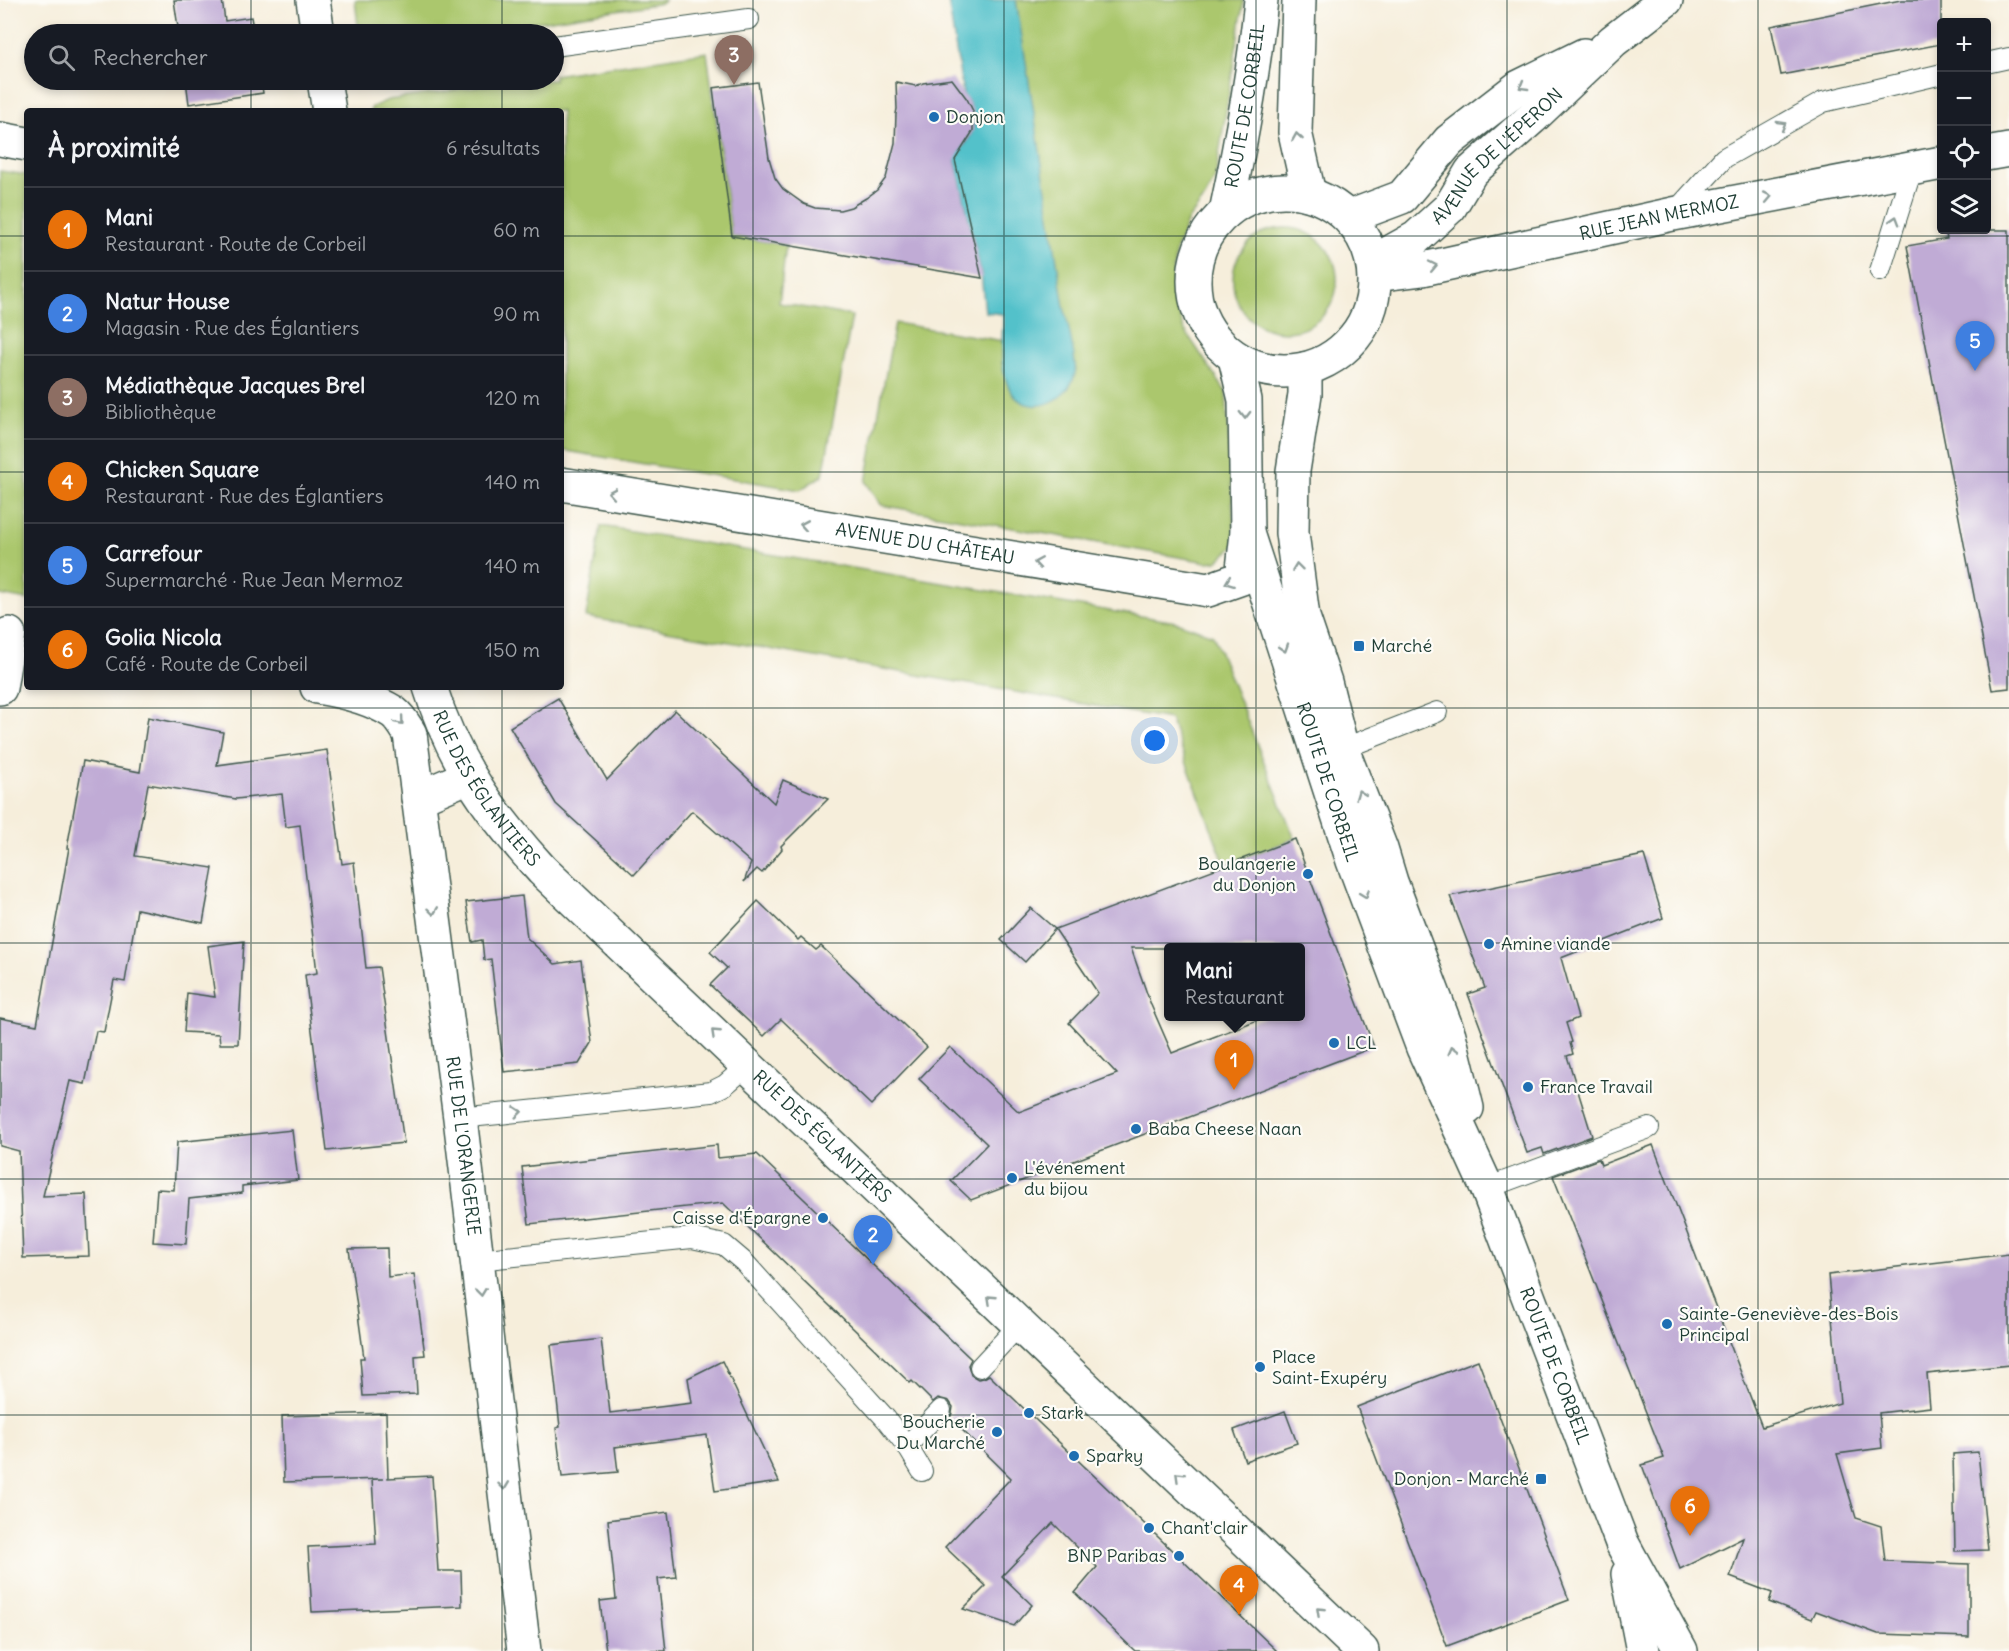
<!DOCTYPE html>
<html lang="fr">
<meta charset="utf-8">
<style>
:root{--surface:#171b24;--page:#20242c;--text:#f1f3f6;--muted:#9ea1a6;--line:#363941;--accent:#ea580c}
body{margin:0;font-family:Delius,sans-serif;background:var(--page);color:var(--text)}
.controls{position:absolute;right:18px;top:18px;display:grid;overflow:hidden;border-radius:6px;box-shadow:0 3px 9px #0003}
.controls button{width:54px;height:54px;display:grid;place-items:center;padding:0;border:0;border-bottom:2px solid var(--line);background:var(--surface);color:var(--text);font:30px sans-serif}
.you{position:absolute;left:1155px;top:741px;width:21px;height:21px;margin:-15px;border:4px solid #fff;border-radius:50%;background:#1a73e8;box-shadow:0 0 0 9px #1a73e833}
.badge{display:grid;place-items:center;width:39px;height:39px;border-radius:50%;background:var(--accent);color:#fff;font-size:20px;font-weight:700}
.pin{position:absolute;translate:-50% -50px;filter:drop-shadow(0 2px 3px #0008)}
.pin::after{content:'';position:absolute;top:32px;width:21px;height:18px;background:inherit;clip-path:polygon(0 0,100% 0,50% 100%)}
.popup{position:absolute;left:1164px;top:943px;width:141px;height:78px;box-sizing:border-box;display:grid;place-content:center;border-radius:6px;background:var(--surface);filter:drop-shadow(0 2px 4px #0005);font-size:20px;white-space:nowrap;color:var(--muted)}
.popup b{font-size:22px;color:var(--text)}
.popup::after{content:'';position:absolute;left:50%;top:100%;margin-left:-12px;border:12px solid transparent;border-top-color:var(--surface)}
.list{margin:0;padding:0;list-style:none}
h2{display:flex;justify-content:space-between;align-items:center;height:78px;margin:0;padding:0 24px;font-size:26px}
h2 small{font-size:20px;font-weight:400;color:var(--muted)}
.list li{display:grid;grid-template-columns:39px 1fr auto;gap:18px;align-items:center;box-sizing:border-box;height:84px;padding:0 24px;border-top:2px solid var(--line)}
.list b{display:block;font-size:22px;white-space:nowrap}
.list p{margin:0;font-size:20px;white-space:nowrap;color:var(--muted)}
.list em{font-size:20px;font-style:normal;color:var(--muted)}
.icon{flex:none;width:33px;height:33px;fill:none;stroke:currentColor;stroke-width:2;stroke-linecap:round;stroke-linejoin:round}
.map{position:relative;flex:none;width:2009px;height:1651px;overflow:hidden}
.search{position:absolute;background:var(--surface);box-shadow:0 3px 9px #0003;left:24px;top:24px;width:540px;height:66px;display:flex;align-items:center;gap:15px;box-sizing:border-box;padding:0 21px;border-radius:33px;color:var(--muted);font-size:22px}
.panel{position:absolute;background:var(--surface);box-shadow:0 3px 9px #0003;left:24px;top:108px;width:540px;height:582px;border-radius:6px}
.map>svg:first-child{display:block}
</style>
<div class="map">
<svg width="2009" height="1651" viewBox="0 0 2009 1651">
<rect width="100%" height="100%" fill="#fdfcf7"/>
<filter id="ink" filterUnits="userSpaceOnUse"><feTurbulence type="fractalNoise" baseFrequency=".0167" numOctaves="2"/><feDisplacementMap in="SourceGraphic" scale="12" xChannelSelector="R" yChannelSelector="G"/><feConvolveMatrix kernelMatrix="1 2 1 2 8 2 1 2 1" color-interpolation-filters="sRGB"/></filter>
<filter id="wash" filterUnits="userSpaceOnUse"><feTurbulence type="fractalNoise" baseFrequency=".008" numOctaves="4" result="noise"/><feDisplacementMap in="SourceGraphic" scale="24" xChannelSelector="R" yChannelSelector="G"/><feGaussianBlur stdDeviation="1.35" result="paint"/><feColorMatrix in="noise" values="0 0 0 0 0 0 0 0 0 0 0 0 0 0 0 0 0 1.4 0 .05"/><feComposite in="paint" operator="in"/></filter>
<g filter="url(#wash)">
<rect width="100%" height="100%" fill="#f6eedb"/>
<g fill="#abc76d" stroke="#658250" stroke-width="1.5">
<polygon points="355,0 665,0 662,3 460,34 359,34"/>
<polygon points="1016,0 1244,0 1215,179 1204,199 1188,220 1176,249 1173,272 1175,301 1184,329 1226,392 1235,546 1217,561 1207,562 881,505 866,482 895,323 1003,341 1002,364 1019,399 1038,405 1076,370 1064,308"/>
<polygon points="707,52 732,236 786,245 779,303 852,316 823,475 800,490 561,450 561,111 370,111 372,107 388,100 525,80 554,80 554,75"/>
<polygon points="0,171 27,175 27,600 0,595"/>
<circle cx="1285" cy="280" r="52"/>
<polygon points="601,526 1176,622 1213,635 1295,839 1225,865 1170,719 586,617"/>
</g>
<path fill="#53c1ca" stroke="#397f7f" stroke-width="1.5" d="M 948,0 L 1016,0 C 1032,100 1048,201 1063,301 C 1065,315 1078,363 1075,373 C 1069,402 1028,420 1010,390 C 998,367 1003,338 1003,314 L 985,312 L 981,273 L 954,156 C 976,137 981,118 963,94 Z"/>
<g id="blocks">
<g fill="#c0abd5" fill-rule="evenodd">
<polygon points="174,0 222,0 225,21 251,17 254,34 179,34"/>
<polygon points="1901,0 1941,0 1941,44 1781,75 1771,26"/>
<polygon points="952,79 967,99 973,111 973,131 955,160 982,278 732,236 713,88 758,82 769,158 775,178 783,189 804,204 815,208 840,210 851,207 866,198 877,190 886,178 895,143 896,114 897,109 896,82 916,86 923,83"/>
<polygon points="186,80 261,80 263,93 189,104"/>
<polygon points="1945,230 2009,230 2009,688 1992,690 1907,246 1947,239"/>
<polygon points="558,698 607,780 675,710 774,803 783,780 828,799 781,846 782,849 762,873 757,869 744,882 751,863 692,811 634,875 556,804 510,727"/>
<polygon points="148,717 223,732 217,765 327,750 342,864 354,862 366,968 379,967 404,1143 327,1151 305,975 317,973 300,825 286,827 282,794 236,799 148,784 135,856 213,868 203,923 137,909 125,982 114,980 104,1032 96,1031 85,1084 70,1081 43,1196 86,1194 89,1256 23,1258 19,1151 0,1146 0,1018 37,1025 69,848 67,848 83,761 140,772"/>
<path d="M 1295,839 L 1374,1047 L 971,1200 L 951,1181 L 987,1144 L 919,1079 L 950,1047 L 1019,1112 L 1117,1074 L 1069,1023 L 1098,993 L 1055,929 ZM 1131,948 L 1300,948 L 1300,1017 L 1265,1017 L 1172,1053 L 1151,1005 Z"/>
<polygon points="1644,855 1663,918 1561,958 1578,1018 1566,1023 1572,1042 1570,1043 1573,1054 1567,1056 1592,1136 1544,1154 1542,1148 1527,1153 1468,994 1485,988 1450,896"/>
<polygon points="522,896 527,938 555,964 581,960 592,1043 579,1064 504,1072 491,959 484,960 482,940 472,942 466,902"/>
<polygon points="758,901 798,940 801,937 816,950 821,946 927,1047 871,1105 781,1019 764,1036 710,985 727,968 710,952"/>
<polygon points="1031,908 1055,929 1025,962 1001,940"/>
<polygon points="244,941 238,1044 220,1044 219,1034 184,1032 187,993 215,997 208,946"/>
<polygon points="292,1130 298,1180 242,1186 242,1193 189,1199 186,1244 153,1242 157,1189 174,1190 177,1142"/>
<polygon points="717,1145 718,1158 757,1154 971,1359 968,1365 971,1375 978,1379 984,1378 989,1375 1277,1651 1135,1651 1075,1593 1097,1567 1053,1523 1002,1576 1032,1605 1014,1626 963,1609 986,1586 945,1547 1011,1478 950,1418 952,1413 953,1407 949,1401 938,1398 933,1402 912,1381 910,1383 723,1203 529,1224 522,1167"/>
<polygon points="1653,1145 1762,1427 1840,1403 1828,1275 2009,1254 2009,1365 1927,1374 1930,1407 1879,1413 1882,1448 1837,1454 1856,1518 1881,1526 1885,1561 1969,1564 1969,1637 1878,1634 1816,1611 1812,1619 1769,1602 1772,1593 1730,1577 1743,1538 1680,1569 1642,1465 1664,1458 1553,1176 1599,1159 1601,1165"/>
<polygon points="387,1248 388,1277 414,1274 425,1355 415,1356 417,1394 363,1396 360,1358 364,1358 349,1249"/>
<polygon points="601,1339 610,1413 692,1403 688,1378 722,1361 779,1482 715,1491 707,1435 615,1447 618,1472 562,1477 556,1428 560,1427 551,1345"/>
<polygon points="1478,1360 1569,1600 1447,1646 1357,1407"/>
<polygon points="1285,1411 1297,1443 1245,1461 1234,1430"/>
<polygon points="386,1413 388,1478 432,1476 438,1571 461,1571 462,1606 312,1612 308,1547 376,1544 372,1479 383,1479 284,1482 282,1416"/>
<polygon points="1978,1452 1988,1550 1955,1551 1953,1454"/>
<polygon points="668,1512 676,1577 658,1579 666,1651 606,1651 600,1601 616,1599 608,1520"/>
</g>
</g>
</g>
<g filter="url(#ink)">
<use href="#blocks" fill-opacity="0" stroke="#3f584d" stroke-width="1.5"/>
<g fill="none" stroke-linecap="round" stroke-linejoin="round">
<g stroke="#3f584d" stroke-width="22">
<g id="lane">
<polyline points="554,46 749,19"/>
<polyline points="1986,63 2009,58"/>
<polyline points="1675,212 1724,158 1823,102 1942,74"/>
<polyline points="1880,271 1912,169"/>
<polyline points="1342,749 1437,712"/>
<polyline points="460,1118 711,1092 725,1085 748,1065"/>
<polyline points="1487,1188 1649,1128"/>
<polyline points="477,1260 692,1238 724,1245 744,1262 886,1419 907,1446 922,1471"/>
<polyline points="980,1367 1019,1325"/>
<polyline points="907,1446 941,1410"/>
</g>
</g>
<g stroke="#3f584d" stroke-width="36">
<g id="street">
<polyline points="313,0 318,34"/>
<polyline points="324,80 329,111"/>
<polyline points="0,139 27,144"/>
<polyline points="1986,154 2009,150"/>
<path id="s1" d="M 1375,275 L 1423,269 L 1673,214 L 1942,163"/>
<path id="s2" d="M 561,484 L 1208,590 L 1242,578 L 1247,533"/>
<path id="s3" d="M 317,687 C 342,691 371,698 393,712 C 401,718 405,726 410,734 L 460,1118 L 524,1651"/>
<path id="s4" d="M 430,687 C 453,761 490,813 542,870 L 1362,1651"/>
<polyline points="0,688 9,634"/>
<polyline points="418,798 469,776"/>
</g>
</g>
<g stroke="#3f584d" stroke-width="36">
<g id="secondary">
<polyline points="1299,0 1295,132 1309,194"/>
<circle cx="1284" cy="281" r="90"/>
<path id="s5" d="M 1226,212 C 1241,142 1254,71 1261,0"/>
<polyline points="1349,217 1402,197 1449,141 1519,87 1584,55"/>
<path id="s6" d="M 1373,262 L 1416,238 L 1450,207 L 1471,172 L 1532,118 L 1613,41 L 1666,0"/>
<path id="s7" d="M 1235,358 L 1245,400 L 1247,533 L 1353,861 L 1423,1048 L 1487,1188 L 1622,1543 L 1681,1651"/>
<polyline points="1305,369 1305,394 1293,471 1292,533 1303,617 1325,682 1342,749 1381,849 1391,882 1449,1035 1467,1108"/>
<polyline points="1628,1574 1643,1651"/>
</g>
</g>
<use href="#lane" stroke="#fff" stroke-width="20"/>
<use href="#street" stroke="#fff" stroke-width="33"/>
<use href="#secondary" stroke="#fff" stroke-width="33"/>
</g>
<defs><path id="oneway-chevron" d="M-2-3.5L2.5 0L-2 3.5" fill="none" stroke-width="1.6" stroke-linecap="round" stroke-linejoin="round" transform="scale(1.5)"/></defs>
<g stroke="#8f9e9a">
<use href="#oneway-chevron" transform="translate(1523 86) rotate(150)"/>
<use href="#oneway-chevron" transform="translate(1782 125) rotate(-30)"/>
<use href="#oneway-chevron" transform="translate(1297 137) rotate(-99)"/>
<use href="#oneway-chevron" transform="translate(1768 197) rotate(-11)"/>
<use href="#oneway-chevron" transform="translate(1895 220) rotate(-73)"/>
<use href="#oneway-chevron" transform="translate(1433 266) rotate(-12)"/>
<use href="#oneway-chevron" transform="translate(1245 415) rotate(89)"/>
<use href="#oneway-chevron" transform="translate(612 493) rotate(-170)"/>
<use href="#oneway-chevron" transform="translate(804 525) rotate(-170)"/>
<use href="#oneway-chevron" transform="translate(1038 563) rotate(-171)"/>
<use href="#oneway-chevron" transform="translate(1297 567) rotate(-97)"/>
<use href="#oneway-chevron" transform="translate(1229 582) rotate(159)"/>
<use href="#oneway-chevron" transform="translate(1284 648) rotate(72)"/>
<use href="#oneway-chevron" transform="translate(400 721) rotate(50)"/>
<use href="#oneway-chevron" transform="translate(1360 794) rotate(-111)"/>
<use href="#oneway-chevron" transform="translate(1365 894) rotate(69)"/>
<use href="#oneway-chevron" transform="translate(433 911) rotate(83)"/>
<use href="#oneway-chevron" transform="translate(715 1033) rotate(-137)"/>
<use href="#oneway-chevron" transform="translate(1453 1050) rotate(-104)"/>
<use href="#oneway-chevron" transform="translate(518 1112) rotate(-6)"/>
<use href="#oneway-chevron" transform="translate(481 1292) rotate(83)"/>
<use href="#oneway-chevron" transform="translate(991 1299) rotate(-137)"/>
<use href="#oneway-chevron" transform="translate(1179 1476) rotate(-136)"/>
<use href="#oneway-chevron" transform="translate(504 1486) rotate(83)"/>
<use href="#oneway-chevron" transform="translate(1320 1611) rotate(-137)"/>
</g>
</g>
<path fill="none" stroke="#1f3d34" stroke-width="1.5" stroke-opacity="0.55" d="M 251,0 L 251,34M 502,0 L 502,34M 753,0 L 753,1651M 1004,0 L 1004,1651M 1256,0 L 1256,1651M 1507,0 L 1507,1651M 1758,0 L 1758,1651M 251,80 L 251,111M 502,80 L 502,111M 0,236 L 27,236M 561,236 L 2009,236M 0,472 L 27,472M 561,472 L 2009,472M 251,687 L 251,1651M 502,687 L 502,1651M 0,708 L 2009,708M 0,943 L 2009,943M 0,1179 L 2009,1179M 0,1415 L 2009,1415"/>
<g fill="#1f6fb2" stroke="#fdfcf7" stroke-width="2">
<circle cx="934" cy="117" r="6"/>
<rect x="1353" y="640" width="12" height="12" rx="3"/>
<circle cx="1308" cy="874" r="6"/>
<circle cx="1489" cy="944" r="6"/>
<circle cx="1334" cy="1043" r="6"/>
<circle cx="1528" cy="1087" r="6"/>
<circle cx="1136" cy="1129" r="6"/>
<circle cx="1012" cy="1178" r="6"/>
<circle cx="823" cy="1218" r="6"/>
<circle cx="1667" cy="1324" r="6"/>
<circle cx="1260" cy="1367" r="6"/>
<circle cx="1029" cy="1413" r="6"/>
<circle cx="997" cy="1432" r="6"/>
<circle cx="1074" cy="1456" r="6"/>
<rect x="1535" y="1473" width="12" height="12" rx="3"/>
<circle cx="1149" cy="1528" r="6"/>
<circle cx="1179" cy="1556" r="6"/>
</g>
<g text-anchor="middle" stroke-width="4.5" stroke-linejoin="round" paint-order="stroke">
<g font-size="18" fill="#1f3d34" stroke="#fdfcf7">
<text dy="6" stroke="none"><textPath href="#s5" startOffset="108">ROUTE DE CORBEIL</textPath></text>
<text dy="6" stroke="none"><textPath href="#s6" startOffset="165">AVENUE DE L'ÉPERON</textPath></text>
<text dy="6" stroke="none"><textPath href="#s1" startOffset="290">RUE JEAN MERMOZ</textPath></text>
<text dy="6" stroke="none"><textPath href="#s2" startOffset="369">AVENUE DU CHÂTEAU</textPath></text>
<text dy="6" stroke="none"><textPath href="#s7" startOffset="438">ROUTE DE CORBEIL</textPath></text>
<text dy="6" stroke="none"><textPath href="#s4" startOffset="117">RUE DES ÉGLANTIERS</textPath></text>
<text dy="6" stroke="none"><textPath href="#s4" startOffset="603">RUE DES ÉGLANTIERS</textPath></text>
<text dy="6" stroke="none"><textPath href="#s3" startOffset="524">RUE DE L'ORANGERIE</textPath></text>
<text dy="6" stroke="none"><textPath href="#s7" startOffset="1065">ROUTE DE CORBEIL</textPath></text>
</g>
<g font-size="18" fill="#1f3d34" stroke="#fdfcf7" text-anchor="start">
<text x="946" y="123">Donjon</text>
<text x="1371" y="652">Marché</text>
<text x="1296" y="870" text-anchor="end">Boulangerie<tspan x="1296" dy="21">du Donjon</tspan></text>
<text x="1501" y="950">Amine viande</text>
<text x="1346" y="1049">LCL</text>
<text x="1540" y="1093">France Travail</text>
<text x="1148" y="1135">Baba Cheese Naan</text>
<text x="1024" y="1174">L'événement<tspan x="1024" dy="21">du bijou</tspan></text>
<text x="811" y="1224" text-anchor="end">Caisse d'Épargne</text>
<text x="1679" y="1320">Sainte-Geneviève-des-Bois<tspan x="1679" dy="21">Principal</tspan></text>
<text x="1272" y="1363">Place<tspan x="1272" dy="21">Saint-Exupéry</tspan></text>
<text x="1041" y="1419">Stark</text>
<text x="985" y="1428" text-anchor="end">Boucherie<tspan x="985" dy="21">Du Marché</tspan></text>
<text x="1086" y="1462">Sparky</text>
<text x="1529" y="1485" text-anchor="end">Donjon - Marché</text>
<text x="1161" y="1534">Chant'clair</text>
<text x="1167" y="1562" text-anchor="end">BNP Paribas</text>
</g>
</g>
</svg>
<div class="controls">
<button>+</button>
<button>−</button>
<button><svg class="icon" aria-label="locate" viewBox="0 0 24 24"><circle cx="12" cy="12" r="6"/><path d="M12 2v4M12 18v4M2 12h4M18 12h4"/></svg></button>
<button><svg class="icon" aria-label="layers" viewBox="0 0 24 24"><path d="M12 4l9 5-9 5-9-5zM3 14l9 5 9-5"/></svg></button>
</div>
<div class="you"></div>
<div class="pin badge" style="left:1234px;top:1090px;background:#e8710a">1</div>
<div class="popup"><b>Mani</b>Restaurant</div>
<div class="pin badge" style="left:873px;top:1265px;background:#3f7fe0">2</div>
<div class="pin badge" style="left:734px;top:85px;background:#8d6e63">3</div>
<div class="pin badge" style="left:1239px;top:1615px;background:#e8710a">4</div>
<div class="pin badge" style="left:1975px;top:371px;background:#3f7fe0">5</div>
<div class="pin badge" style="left:1690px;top:1536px;background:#e8710a">6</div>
<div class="search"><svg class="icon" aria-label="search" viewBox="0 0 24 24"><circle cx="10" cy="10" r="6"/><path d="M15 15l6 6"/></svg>Rechercher</div>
<section class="panel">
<h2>À proximité<small>6 résultats</small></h2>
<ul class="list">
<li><span class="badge" style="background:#e8710a">1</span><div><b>Mani</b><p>Restaurant · Route de Corbeil</p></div><em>60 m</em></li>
<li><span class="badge" style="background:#3f7fe0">2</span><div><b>Natur House</b><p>Magasin · Rue des Églantiers</p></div><em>90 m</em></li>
<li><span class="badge" style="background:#8d6e63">3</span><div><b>Médiathèque Jacques Brel</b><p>Bibliothèque</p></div><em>120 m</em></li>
<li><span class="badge" style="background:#e8710a">4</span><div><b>Chicken Square</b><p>Restaurant · Rue des Églantiers</p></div><em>140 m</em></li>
<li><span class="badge" style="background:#3f7fe0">5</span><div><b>Carrefour</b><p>Supermarché · Rue Jean Mermoz</p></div><em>140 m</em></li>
<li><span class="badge" style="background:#e8710a">6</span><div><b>Golia Nicola</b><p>Café · Route de Corbeil</p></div><em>150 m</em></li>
</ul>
</section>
</div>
